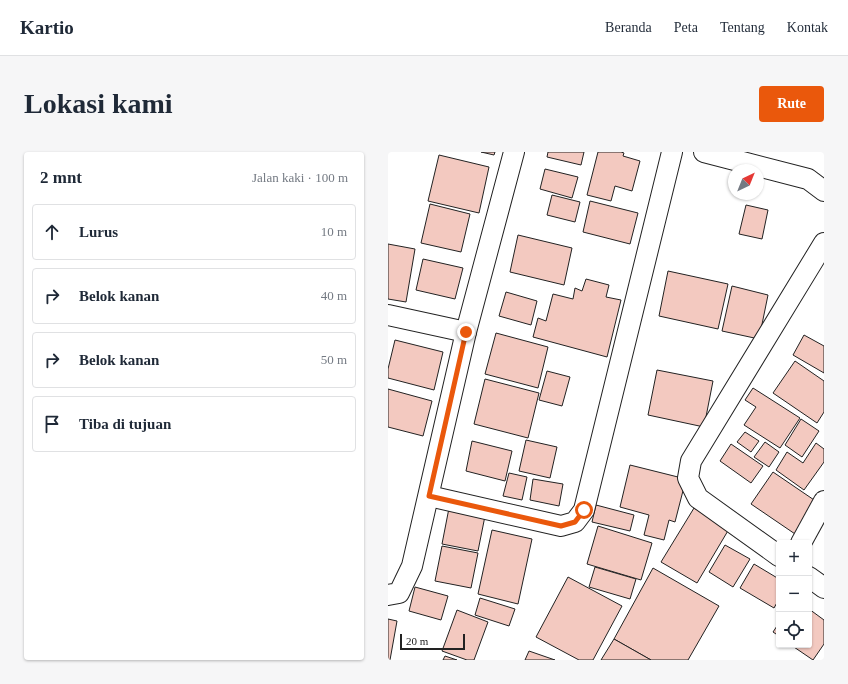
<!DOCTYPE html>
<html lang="id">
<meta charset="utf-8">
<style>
:root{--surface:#fff;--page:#f6f6f7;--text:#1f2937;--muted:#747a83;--line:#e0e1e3;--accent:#ea580c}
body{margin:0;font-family:"Times New Roman",serif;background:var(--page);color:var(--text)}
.controls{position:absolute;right:12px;bottom:12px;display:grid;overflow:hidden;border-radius:4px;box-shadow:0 1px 3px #0004}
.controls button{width:36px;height:36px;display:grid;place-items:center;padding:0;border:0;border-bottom:1px solid var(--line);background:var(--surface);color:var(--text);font:20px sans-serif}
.compass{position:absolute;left:340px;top:12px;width:36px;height:36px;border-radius:50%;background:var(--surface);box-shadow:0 1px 3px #0004;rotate:43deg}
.scale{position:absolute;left:12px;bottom:10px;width:65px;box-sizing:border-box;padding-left:4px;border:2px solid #222;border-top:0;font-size:11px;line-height:14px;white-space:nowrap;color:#222;-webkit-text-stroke:3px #fff;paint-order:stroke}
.stop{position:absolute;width:12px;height:12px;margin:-9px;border:3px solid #ea580c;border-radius:50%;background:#fff}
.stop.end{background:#ea580c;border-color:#fff;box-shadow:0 1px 4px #0008}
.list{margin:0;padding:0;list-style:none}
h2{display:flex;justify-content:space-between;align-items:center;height:52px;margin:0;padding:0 16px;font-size:17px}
h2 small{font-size:13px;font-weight:400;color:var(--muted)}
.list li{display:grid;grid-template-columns:26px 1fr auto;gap:12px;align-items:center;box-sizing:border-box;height:56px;margin:0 8px 8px;padding:0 8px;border:1px solid var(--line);border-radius:4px}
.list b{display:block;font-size:15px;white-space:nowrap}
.list em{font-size:13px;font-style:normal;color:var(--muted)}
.icon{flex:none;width:22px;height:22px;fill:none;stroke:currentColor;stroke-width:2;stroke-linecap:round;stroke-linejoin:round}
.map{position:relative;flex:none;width:436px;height:508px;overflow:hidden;border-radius:4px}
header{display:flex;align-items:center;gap:24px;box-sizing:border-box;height:56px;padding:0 20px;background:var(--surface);border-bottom:1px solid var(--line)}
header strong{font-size:19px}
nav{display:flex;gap:22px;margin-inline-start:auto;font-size:14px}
.intro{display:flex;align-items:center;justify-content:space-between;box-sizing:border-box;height:96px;padding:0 24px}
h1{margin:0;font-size:28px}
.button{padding:10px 18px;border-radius:4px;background:var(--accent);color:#fff;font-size:14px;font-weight:700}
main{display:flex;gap:24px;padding:0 24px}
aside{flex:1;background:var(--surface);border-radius:4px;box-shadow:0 1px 3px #0004}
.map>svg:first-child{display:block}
</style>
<header>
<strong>Kartio</strong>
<nav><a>Beranda</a><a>Peta</a><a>Tentang</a><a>Kontak</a></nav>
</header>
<div class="intro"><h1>Lokasi kami</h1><a class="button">Rute</a></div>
<main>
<aside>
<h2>2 mnt<small>Jalan kaki · 100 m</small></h2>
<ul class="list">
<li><svg class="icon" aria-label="ahead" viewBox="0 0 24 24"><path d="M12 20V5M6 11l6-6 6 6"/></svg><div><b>Lurus</b></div><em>10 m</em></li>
<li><svg class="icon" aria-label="right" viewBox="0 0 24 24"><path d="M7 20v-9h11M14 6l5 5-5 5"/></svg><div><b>Belok kanan</b></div><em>40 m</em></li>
<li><svg class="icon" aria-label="right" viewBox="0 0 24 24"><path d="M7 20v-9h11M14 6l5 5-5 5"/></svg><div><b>Belok kanan</b></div><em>50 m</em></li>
<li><svg class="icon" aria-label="arrive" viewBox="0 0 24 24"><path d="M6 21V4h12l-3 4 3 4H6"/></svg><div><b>Tiba di tujuan</b></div></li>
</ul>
</aside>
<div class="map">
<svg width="436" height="508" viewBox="0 0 436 508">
<rect width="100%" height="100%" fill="#fff"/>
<g fill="#f3c9c0" stroke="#222">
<polygon points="93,0 107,0 106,3"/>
<polygon points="160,0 196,0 193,13 159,5"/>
<polygon points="210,0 233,0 236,1 235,4 252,9 244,39 227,34 223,49 199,43"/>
<polygon points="51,3 101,15 91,61 40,49"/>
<polygon points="157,17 190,25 184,46 152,37"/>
<polygon points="164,43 192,50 187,70 159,63"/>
<polygon points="202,49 250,61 242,92 195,80"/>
<polygon points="42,52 82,62 73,100 33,91"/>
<polygon points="358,53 380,58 374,87 351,82"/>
<polygon points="130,83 184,96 176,133 122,120"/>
<polygon points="0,92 27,97 18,150 0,147"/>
<polygon points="35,107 75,116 67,147 28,138"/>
<polygon points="280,119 340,132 330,177 271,164"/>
<polygon points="198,127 221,133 218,145 233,148 219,205 145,185 150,166 158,169 165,142 185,147 187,136 194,139"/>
<polygon points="344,134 380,143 371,187 334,179"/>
<polygon points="118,140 149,149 143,173 111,164"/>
<polygon points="108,181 160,195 150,236 97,222"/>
<polygon points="416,183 436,194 436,221 405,203"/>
<polygon points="7,188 55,200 46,238 0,226 0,217"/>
<polygon points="407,209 436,229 436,260 429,271 385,241"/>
<polygon points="269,218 325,229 316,275 260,263"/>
<polygon points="159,219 182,225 174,254 151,248"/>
<polygon points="97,227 151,241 140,286 86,272"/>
<polygon points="365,236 412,266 392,296 356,273 368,255 357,248"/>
<polygon points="0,237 44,249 35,284 0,275"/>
<polygon points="413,267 431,279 414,305 397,293"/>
<polygon points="357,280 371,289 363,300 349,290"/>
<polygon points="138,288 169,295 162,326 131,319"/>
<polygon points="84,289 124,299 117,329 78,319"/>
<polygon points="377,290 391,300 381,315 366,305"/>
<polygon points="428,291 436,297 436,310 416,338 388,318 399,300 415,311"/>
<polygon points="343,292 375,314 363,331 332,309"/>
<polygon points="242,313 298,327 287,370 281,368 276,388 256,383 261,363 232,355"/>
<polygon points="385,320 432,352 410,384 363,352"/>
<polygon points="121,321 139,325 134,348 115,344"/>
<polygon points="145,327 175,332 171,354 142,348"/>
<polygon points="208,353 246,363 242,379 204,370"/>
<polygon points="61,356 97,364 90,399 54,392"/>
<polygon points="306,356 341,377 309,431 273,410"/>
<polygon points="210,374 264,391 253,428 199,412"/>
<polygon points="104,378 144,387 130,452 90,442"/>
<polygon points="337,393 362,407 345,435 321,420"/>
<polygon points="54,394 90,401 83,436 47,429"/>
<polygon points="366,412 391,427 391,447 386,456 352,436"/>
<polygon points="207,415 248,427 242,447 201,435"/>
<polygon points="265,416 331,454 300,508 263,508 226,487"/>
<polygon points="180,425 234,454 205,508 191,508 148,485"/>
<polygon points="27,435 60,444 53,468 21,459"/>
<polygon points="92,446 127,457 121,474 87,463"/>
<polygon points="421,457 436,468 436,492 425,508 403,493 421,493"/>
<polygon points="69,458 100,470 86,508 79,508 54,499"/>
<polygon points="0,467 9,469 2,508 0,508"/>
<polygon points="391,471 391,484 385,480"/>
<polygon points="226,487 263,508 213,508"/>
<polygon points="141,499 167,508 137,508"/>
<polygon points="57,504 69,508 55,508"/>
</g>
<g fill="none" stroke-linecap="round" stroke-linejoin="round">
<g stroke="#222" stroke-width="22">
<g id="minor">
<polyline points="316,0 420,27 436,39"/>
<polyline points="0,163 78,180"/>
<polyline points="41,344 173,374 187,370 196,358 284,0"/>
<polyline points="413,391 436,349"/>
<polyline points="391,404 310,346 300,326 303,309 436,91"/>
<polyline points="421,425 436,436"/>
<polyline points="0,443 11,441 24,414 78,180 126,0"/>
</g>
</g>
<use href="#minor" stroke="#fff" stroke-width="20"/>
</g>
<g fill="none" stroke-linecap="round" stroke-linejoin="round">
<polyline stroke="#ea580c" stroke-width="5" points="78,180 41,344 173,374 187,370 196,358"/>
</g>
</svg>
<div class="controls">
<button>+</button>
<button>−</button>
<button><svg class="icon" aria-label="locate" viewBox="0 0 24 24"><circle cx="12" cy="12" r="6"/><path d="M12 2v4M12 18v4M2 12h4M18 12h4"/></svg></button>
</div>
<svg class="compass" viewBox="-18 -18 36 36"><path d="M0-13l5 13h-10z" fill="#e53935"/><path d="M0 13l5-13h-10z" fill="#747a83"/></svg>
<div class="scale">20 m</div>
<div class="stop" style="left:196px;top:358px"></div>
<div class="stop end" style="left:78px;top:180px"></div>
</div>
</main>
